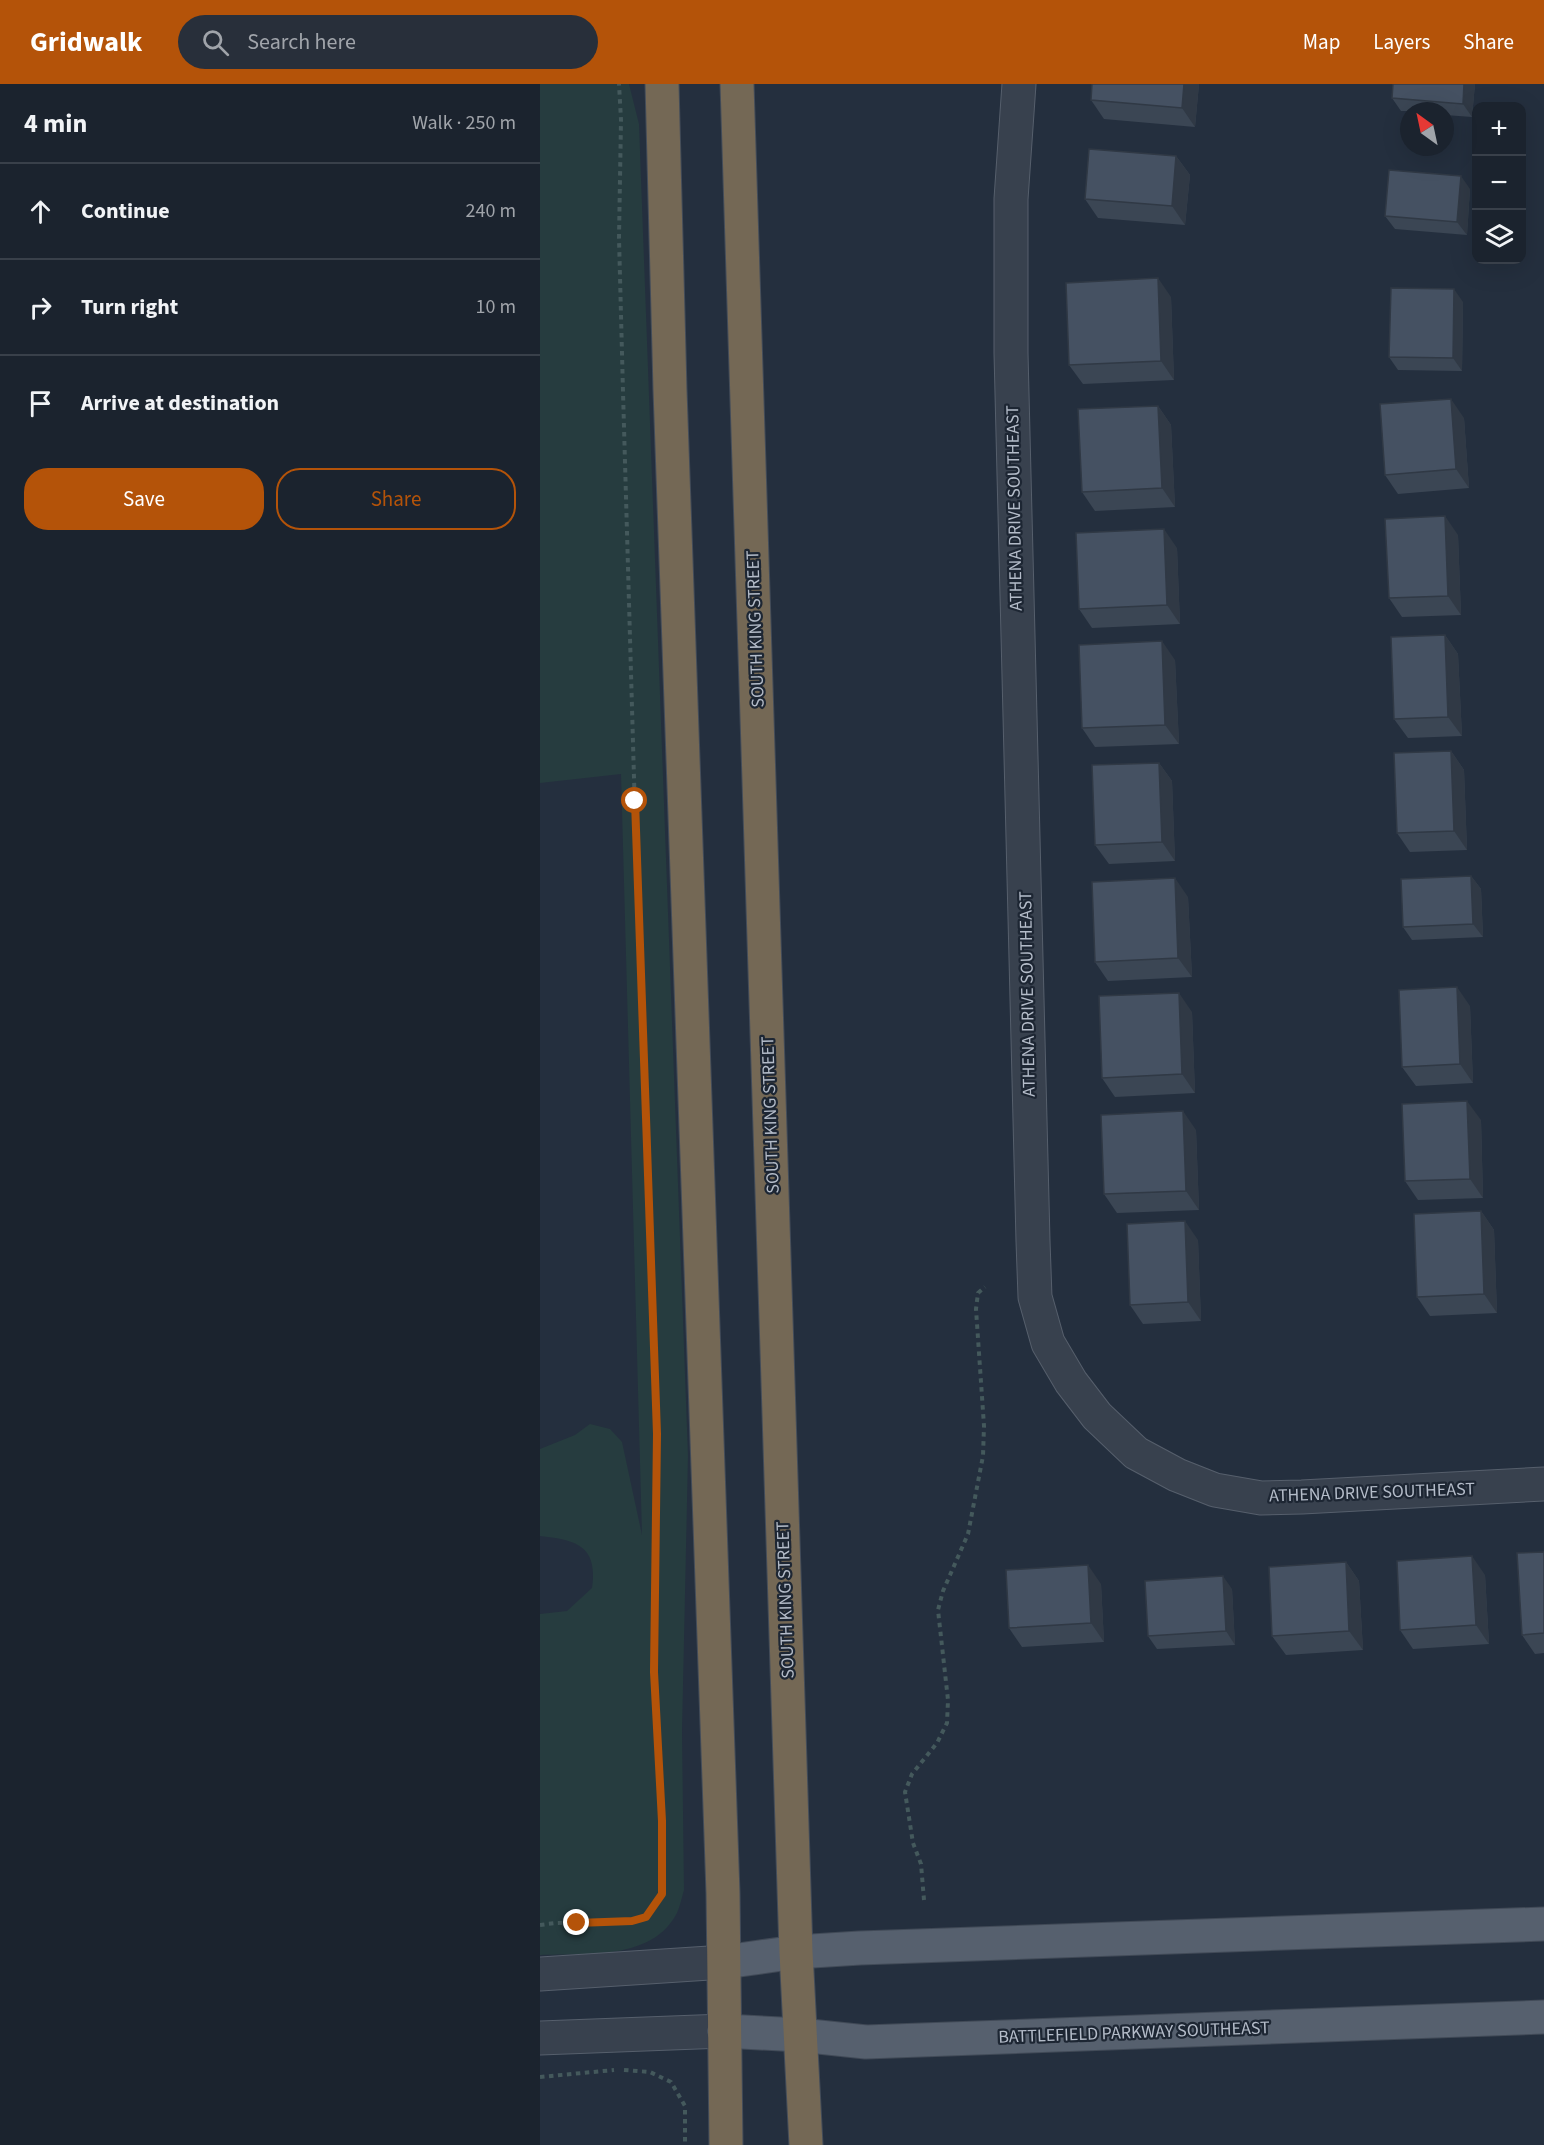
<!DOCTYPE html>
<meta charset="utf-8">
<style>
:root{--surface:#1b232e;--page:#282f3a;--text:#f1f3f6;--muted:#a0a4aa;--line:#39404a;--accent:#b45309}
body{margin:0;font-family:"Source Sans 3",sans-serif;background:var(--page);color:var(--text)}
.controls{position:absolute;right:18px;top:18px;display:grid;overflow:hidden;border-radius:12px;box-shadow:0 6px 24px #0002}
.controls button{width:54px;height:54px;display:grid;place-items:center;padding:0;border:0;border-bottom:2px solid var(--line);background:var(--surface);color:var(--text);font:30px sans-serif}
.compass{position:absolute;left:860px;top:18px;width:54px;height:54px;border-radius:50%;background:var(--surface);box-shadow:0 6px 24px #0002;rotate:327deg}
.stop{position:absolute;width:18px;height:18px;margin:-14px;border:4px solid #b45309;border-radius:50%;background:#fff}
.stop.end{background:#b45309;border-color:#fff;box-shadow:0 2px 6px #0008}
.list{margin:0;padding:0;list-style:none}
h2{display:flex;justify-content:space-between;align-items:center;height:78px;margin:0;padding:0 24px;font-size:26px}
h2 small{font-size:20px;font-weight:400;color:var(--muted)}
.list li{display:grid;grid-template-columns:39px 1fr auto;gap:18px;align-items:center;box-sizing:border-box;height:96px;padding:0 24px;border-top:2px solid var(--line)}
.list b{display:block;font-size:22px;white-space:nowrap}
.list em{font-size:20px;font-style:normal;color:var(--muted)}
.actions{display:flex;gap:12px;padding:18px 24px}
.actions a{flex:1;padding:14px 0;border:2px solid var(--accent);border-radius:24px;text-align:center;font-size:21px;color:var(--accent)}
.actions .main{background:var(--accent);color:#fff}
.icon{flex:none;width:33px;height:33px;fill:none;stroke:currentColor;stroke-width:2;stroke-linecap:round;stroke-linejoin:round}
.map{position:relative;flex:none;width:1004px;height:2061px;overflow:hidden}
header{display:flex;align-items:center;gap:36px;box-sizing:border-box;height:84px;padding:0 30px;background:var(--accent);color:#fff}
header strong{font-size:28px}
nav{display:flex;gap:33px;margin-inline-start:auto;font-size:21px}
.search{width:420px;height:54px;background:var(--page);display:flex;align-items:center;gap:15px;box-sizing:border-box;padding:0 21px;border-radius:33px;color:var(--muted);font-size:22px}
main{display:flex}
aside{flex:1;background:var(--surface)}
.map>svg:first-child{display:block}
</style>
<header>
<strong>Gridwalk</strong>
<div class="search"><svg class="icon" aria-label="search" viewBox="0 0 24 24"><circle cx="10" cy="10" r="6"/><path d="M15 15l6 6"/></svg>Search here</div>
<nav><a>Map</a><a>Layers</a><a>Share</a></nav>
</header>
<main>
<aside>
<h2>4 min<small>Walk · 250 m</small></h2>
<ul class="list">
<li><svg class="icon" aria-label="ahead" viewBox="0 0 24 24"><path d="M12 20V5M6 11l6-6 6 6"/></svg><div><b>Continue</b></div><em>240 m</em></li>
<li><svg class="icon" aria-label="right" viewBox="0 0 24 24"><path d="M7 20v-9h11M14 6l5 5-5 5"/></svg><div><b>Turn right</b></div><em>10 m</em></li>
<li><svg class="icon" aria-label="arrive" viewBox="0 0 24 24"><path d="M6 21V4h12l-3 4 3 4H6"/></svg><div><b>Arrive at destination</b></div></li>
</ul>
<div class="actions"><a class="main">Save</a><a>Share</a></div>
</aside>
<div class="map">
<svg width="1004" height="2061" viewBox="0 0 1004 2061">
<rect width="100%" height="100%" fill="#242f3e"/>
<path fill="#263c3f" d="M 0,0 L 89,0 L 99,40 L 148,1372 L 142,1648 L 144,1806 C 142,1813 140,1822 137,1829 C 112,1877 46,1869 0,1871 L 0,1530 L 27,1527 L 52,1504 C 58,1462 37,1456 0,1452 L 0,1365 L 35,1351 L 50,1340 L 70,1345 L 82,1358 L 102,1451 L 81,690 L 0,699 Z"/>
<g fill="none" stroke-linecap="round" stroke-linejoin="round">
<g stroke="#565f6c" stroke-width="35">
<g id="minor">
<polyline points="479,0 471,115 471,269 493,1157 495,1213 508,1259 531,1298 557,1332 596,1369 637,1391 675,1406 721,1414 762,1413 1004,1400"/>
<polyline points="0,1890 185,1878"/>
<polyline points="0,1954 184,1947"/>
</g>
</g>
<g stroke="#414a57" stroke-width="35">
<g id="major">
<polyline points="185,1878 256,1868 320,1864 1004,1840"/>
<polyline points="184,1947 260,1951 326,1958 1004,1933"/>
</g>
</g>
<g stroke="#434c59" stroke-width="35">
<g id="highway">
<polyline points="122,0 130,306 183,1809 186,2061"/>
<polyline points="197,0 256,1868 266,2061"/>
</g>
</g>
<g stroke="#44595c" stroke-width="4" stroke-dasharray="4.5 4.5" stroke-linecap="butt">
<polyline points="384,1816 381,1780 373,1759 365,1708 372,1690 397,1659 407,1639 408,1616 398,1526 403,1507 428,1450 443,1372 444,1342 436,1225 438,1209 445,1203"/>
<polyline points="0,1841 15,1839 92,1837 106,1833 122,1810 122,1737 114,1588 117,1350 96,764 83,308 79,154 81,36 79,0"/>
<polyline points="84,1986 110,1988 131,1998 145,2022 145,2061"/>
<polyline points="0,1993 74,1986"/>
</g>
<use href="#minor" stroke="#38414e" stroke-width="33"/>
<use href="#major" stroke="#56606e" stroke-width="33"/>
<use href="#highway" stroke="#746855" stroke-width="33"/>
</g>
<g fill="#3b4654">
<polygon points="659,0 655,43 564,35 551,16"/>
<polygon points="935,0 932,33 905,31 905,27 861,27 852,14"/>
<polygon points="636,72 650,91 645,141 558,134 545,115"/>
<polygon points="930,105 927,151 855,145 845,132"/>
<polygon points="631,213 634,296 543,300 529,281"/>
<polygon points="923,218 922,287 858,286 849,273"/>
<polygon points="618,322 631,341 635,423 555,427 542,408"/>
<polygon points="924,334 929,404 858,410 845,391"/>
<polygon points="918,451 921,531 862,533 849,514"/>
<polygon points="637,464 640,540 552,544 539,525"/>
<polygon points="905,551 918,570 922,652 868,654 854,635"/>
<polygon points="635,576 639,660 555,663 542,644"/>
<polygon points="911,667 924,686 927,766 870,768 857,749"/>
<polygon points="619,679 632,697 635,777 569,780 555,761"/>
<polygon points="931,792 941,805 943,853 872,856 863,843"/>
<polygon points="648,813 652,893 568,897 555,878"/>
<polygon points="930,922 933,999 876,1002 862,983"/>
<polygon points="652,928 655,1009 575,1013 562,994"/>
<polygon points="941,1036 943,1114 878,1116 865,1097"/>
<polygon points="656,1046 659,1126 577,1129 564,1110"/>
<polygon points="941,1127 954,1146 957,1229 890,1232 877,1213"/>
<polygon points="658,1156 661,1237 603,1240 590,1221"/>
<polygon points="1004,1468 1004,1569 995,1570 982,1551"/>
<polygon points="806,1478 819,1497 823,1566 746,1571 732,1552"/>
<polygon points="945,1491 949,1560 873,1565 860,1546"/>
<polygon points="561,1500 564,1558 482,1563 469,1544"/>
<polygon points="692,1505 695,1561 617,1565 608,1552"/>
</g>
<g fill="#303945">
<polygon points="644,0 659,0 655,43 642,24"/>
<polygon points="924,0 935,0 932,33 923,20"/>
<polygon points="636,72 650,91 645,141 632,122"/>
<polygon points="921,92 930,105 927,151 917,138"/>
<polygon points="618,194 631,213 634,296 621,277"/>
<polygon points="914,205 923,218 922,287 913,274"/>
<polygon points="911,315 924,334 929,404 916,385"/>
<polygon points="618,322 631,341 635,423 622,404"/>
<polygon points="905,432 918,451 921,531 908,512"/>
<polygon points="624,445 637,464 640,540 627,521"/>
<polygon points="905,551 918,570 922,652 908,633"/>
<polygon points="622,557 635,576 639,660 625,641"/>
<polygon points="911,667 924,686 927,766 914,747"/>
<polygon points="619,679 632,697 635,777 622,758"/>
<polygon points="931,792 941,805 943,853 933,840"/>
<polygon points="635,794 648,813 652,893 638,874"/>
<polygon points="917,903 930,922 933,999 920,980"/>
<polygon points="639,909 652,928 655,1009 642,990"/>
<polygon points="927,1017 941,1036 943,1114 930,1095"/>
<polygon points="643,1027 656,1046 659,1126 646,1107"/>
<polygon points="941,1127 954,1146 957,1229 944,1210"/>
<polygon points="645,1137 658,1156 661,1237 648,1218"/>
<polygon points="932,1472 945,1491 949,1560 936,1541"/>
<polygon points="806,1478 819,1497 823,1566 809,1547"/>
<polygon points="548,1481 561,1500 564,1558 551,1539"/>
<polygon points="683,1492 692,1505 695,1561 686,1547"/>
</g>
<g fill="#455162" stroke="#303945" stroke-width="1.5">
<polygon points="552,0 644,0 642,24 551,16"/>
<polygon points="853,0 924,0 923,20 852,14"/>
<polygon points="549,65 636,72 632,122 545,115"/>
<polygon points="849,86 921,92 917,138 845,132"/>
<polygon points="618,194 621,277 529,281 526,199"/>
<polygon points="851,204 914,205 913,274 849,273"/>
<polygon points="911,315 916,385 845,391 840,320"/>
<polygon points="618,322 622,404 542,408 538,325"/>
<polygon points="905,432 908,512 849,514 845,435"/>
<polygon points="624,445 627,521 539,525 536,449"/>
<polygon points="905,551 908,633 854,635 851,553"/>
<polygon points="622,557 625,641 542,644 539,561"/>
<polygon points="911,667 914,747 857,749 854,669"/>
<polygon points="619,679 622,758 555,761 552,681"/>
<polygon points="931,792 933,840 863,843 861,795"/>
<polygon points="635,794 638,874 555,878 552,798"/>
<polygon points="917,903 920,980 862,983 859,906"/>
<polygon points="639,909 642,990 562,994 559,912"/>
<polygon points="927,1017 930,1095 865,1097 862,1020"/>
<polygon points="643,1027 646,1107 564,1110 561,1031"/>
<polygon points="941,1127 944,1210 877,1213 874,1130"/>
<polygon points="645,1137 648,1218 590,1221 587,1140"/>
<polygon points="1004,1468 1004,1549 982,1551 977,1469"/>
<polygon points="932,1472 936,1541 860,1546 857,1477"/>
<polygon points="806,1478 809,1547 732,1552 729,1483"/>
<polygon points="548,1481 551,1539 469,1544 466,1486"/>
<polygon points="683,1492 686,1547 608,1552 605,1497"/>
</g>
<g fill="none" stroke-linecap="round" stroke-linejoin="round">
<polyline stroke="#b45309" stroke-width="8" points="37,1839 92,1837 106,1833 122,1810 122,1737 114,1588 117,1350 95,717"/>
</g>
<g text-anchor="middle" stroke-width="4.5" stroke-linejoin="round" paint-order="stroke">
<g font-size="18" fill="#b4bcc9" stroke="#1d2633">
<text transform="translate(474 424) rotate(-91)" y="6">ATHENA DRIVE SOUTHEAST</text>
<text transform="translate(215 545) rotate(-92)" y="6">SOUTH KING STREET</text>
<text transform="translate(487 910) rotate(-91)" y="6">ATHENA DRIVE SOUTHEAST</text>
<text transform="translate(230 1031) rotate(-92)" y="6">SOUTH KING STREET</text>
<text transform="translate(832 1408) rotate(-2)" y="6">ATHENA DRIVE SOUTHEAST</text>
<text transform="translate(245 1516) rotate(-92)" y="6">SOUTH KING STREET</text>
<text transform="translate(594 1948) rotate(-2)" y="6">BATTLEFIELD PARKWAY SOUTHEAST</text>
</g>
</g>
</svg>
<div class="controls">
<button>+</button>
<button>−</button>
<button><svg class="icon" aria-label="layers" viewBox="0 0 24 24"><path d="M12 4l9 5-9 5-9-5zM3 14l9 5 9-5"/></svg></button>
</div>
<svg class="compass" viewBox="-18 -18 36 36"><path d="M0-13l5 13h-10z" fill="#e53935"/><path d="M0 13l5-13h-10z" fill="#a0a4aa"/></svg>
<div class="stop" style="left:95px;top:717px"></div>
<div class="stop end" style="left:37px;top:1839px"></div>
</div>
</main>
